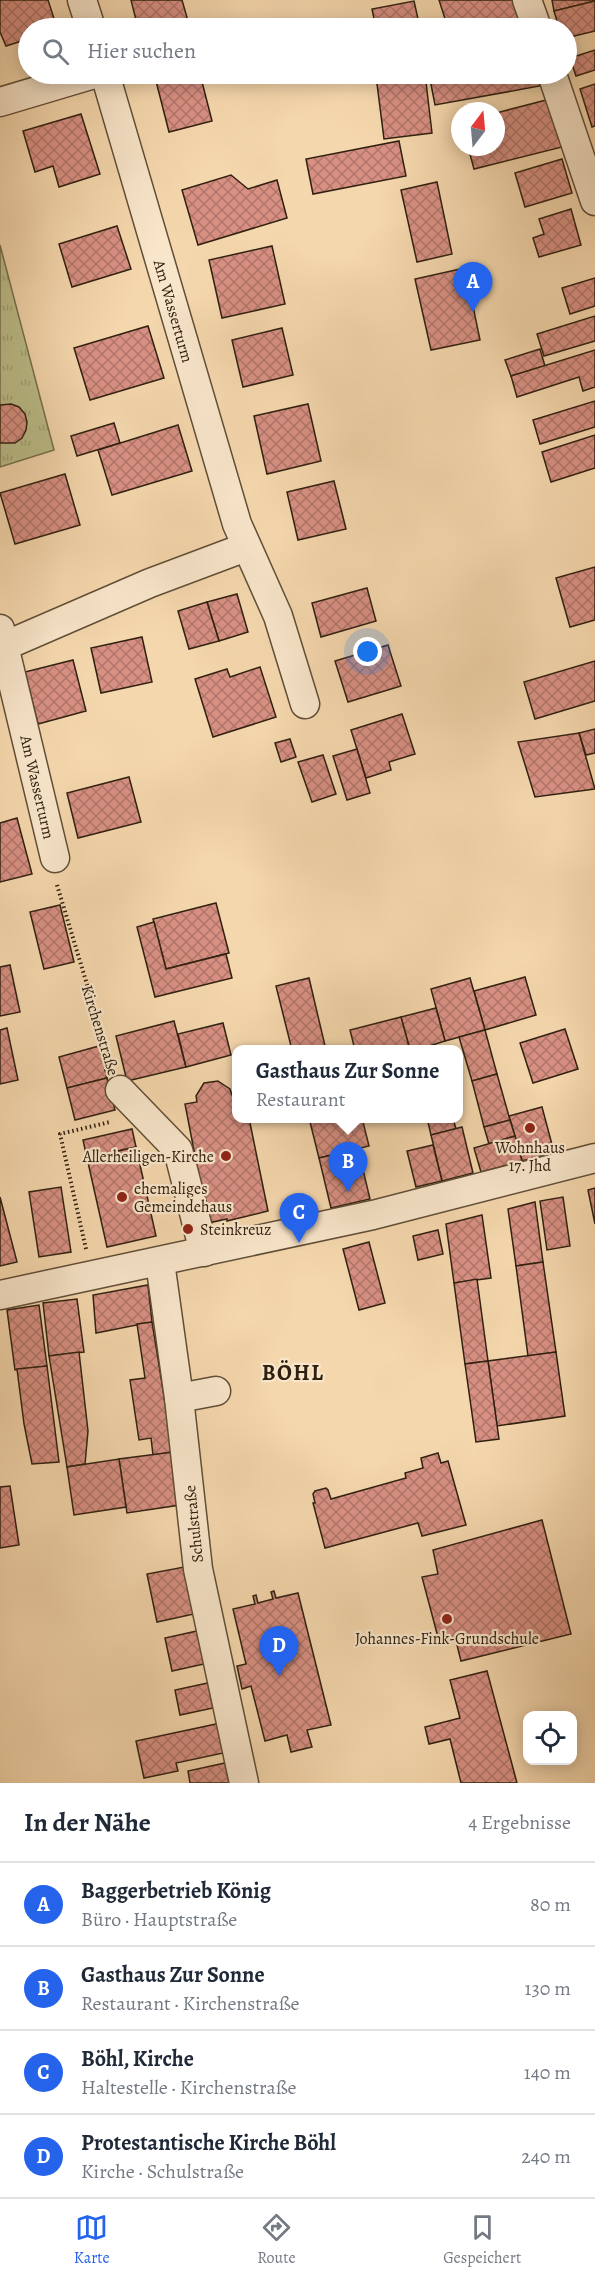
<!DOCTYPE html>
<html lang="de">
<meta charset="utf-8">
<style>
:root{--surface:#fff;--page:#f6f6f7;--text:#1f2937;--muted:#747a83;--line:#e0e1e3;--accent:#2563eb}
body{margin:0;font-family:Alegreya,serif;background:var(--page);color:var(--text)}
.controls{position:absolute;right:18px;bottom:18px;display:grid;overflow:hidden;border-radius:12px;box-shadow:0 3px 15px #0003}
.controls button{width:54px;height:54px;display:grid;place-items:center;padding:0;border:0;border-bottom:2px solid var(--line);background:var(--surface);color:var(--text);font:30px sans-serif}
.compass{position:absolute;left:451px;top:102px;width:54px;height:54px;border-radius:50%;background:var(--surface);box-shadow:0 3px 15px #0003;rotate:16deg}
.you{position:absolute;left:368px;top:652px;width:21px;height:21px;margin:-15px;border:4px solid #fff;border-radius:50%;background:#1a73e8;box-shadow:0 0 0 9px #1a73e833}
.badge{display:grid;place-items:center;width:39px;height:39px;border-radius:50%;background:var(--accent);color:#fff;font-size:20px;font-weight:700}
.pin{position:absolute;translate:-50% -50px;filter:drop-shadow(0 2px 3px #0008)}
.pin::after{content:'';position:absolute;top:32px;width:21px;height:18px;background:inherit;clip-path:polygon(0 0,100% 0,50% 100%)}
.popup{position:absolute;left:232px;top:1045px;width:231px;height:78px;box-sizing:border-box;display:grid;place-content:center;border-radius:12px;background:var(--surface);filter:drop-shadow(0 2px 4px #0005);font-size:20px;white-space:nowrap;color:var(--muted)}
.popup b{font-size:22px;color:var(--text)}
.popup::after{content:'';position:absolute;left:50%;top:100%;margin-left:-12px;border:12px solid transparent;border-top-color:var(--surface)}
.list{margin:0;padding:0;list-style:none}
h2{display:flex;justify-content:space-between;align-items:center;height:78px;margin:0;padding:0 24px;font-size:26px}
h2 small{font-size:20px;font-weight:400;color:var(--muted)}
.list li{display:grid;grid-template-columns:39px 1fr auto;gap:18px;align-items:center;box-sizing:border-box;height:84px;padding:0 24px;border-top:2px solid var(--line)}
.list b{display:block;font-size:22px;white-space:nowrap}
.list p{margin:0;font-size:20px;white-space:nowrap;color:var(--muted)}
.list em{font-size:20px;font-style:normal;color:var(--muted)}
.icon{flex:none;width:33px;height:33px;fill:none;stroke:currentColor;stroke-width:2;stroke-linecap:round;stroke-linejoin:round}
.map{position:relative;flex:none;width:595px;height:1783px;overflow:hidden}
.search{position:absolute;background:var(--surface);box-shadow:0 3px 15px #0003;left:18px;right:18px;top:18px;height:66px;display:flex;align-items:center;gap:15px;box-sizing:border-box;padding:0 21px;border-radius:33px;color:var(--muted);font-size:22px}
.sheet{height:414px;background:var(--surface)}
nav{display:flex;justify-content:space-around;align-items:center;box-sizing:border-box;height:84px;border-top:2px solid var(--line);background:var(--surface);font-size:16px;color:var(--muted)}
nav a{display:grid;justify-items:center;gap:3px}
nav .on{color:var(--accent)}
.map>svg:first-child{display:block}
</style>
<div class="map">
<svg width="595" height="1783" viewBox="0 0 595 1783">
<defs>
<pattern id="park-tufts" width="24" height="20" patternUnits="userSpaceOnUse" patternTransform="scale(1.5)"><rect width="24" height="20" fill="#bbbe8a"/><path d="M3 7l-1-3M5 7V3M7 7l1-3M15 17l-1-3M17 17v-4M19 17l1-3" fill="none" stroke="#a1a376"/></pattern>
<pattern id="building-cross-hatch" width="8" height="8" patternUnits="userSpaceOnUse" patternTransform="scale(1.5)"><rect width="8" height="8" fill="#d89083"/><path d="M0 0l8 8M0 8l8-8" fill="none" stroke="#b0756a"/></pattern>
</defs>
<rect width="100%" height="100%" fill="#f5d7ad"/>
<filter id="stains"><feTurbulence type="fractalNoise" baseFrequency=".00333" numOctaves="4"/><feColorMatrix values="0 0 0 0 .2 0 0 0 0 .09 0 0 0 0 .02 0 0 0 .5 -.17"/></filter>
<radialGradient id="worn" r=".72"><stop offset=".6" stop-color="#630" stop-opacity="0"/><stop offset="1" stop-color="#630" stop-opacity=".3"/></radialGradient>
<polygon fill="url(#park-tufts)" stroke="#756f4d" stroke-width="1.5" points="0,245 54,450 0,467"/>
<g fill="url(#building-cross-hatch)" stroke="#2f2010" stroke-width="1.5">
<polygon points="0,0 48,0 57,28 28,28 28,39 6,46 0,32"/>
<polygon points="131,0 182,0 190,28 138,28"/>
<polygon points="439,0 515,0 523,25 511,28 448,28"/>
<polygon points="552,0 595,0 595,1 554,11"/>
<polygon points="414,1 420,28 376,28 372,9"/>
<polygon points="595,1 595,31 566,38 566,28 559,28 554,11"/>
<polygon points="595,50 595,70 576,76 570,58"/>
<polygon points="184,74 200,74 212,121 169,132 156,81"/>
<polygon points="395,74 425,74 432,133 384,139 376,76"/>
<polygon points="429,74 543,74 545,85 435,105"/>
<polygon points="595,84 595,126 592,127 580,89"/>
<polygon points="554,98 566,146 474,169 468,147 496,147 496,113"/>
<polygon points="81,114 100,174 59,187 53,166 35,172 23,131"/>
<polygon points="399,141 406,176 313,194 306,159"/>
<polygon points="562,159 572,193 525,207 515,173"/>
<polygon points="231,175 248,189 277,180 287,218 198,245 182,190"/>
<polygon points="437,182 452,254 417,262 401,190"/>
<polygon points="571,209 581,245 539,257 533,238 544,234 539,219"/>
<polygon points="117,226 131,269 72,287 59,244"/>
<polygon points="272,246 285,304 222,318 209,260"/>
<polygon points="465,268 480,340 431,350 415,279"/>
<polygon points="595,278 595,306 570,314 562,288"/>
<polygon points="595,316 595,341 544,356 537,334"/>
<polygon points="148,326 164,378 90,400 74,348"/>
<polygon points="282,328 293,375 243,387 232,340"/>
<polygon points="540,349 545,366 511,376 505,360"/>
<polygon points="595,350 595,387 583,391 579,377 517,397 511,376"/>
<polygon points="595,401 595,427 540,444 533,420"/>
<polygon points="11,404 19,407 25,414 27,422 26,430 22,438 15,443 0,443 0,405"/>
<polygon points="308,404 321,461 267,474 254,416"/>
<polygon points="114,423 120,443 77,456 71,436"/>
<polygon points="178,425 192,471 112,495 98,450"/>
<polygon points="595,435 595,468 551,482 542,452"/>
<polygon points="65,474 80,525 15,544 0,493"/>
<polygon points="334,481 346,529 298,540 287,492"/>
<polygon points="595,567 595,620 570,627 556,578"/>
<polygon points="367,588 376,621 321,637 312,603"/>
<polygon points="237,594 248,632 219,641 207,602"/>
<polygon points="207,602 219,641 189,649 178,611"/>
<polygon points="142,637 152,682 101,693 91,648"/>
<polygon points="388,645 401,686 348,702 335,661"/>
<polygon points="73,660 86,711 38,724 25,672"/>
<polygon points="595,661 595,701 535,719 524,682"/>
<polygon points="260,667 276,717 213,737 195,679 227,669 230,677"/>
<polygon points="402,714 415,754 389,762 391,770 366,778 351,730"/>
<polygon points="595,729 595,753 586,755 579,733"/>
<polygon points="579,733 595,789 535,797 518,742"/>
<polygon points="290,739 296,757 281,762 275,743"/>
<polygon points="357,749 370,793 347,800 333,756"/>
<polygon points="323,755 336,794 312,802 298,762"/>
<polygon points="129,777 141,822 78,838 67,793"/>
<polygon points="17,818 32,874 0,882 0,823"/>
<polygon points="216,903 229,953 166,969 153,919"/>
<polygon points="60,905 74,962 44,969 30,912"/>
<polygon points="154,922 166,969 226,954 232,978 155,997 137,927"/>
<polygon points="10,965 20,1012 0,1016 0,967"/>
<polygon points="525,977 536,1015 485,1030 474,991"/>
<polygon points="309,978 326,1050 292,1050 276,986"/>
<polygon points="470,978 485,1030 445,1041 431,989"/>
<polygon points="436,1008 445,1041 417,1050 410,1050 401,1017"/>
<polygon points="401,1017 410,1050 355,1050 350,1030"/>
<polygon points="174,1021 186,1067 127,1081 116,1036"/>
<polygon points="223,1023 231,1055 186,1067 178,1034"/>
<polygon points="7,1028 18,1080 0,1084 0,1030"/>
<polygon points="565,1029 578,1069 533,1083 520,1043"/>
<polygon points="485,1030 497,1074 472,1081 459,1037"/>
<polygon points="99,1046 107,1078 67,1088 59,1057"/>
<polygon points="497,1074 510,1120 484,1127 472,1081"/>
<polygon points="107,1078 115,1110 75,1120 67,1088"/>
<polygon points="218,1081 230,1089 232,1095 237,1094 237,1118 249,1118 268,1211 227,1221 227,1219 208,1223 185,1104 197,1102 196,1096 204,1083"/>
<polygon points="542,1107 554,1152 522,1161 509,1116"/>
<polygon points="309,1118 362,1118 369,1146 319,1158"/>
<polygon points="427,1118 453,1118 456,1129 431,1135"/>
<polygon points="510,1120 515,1136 489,1144 484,1127"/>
<polygon points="462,1127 473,1173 442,1181 431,1135"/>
<polygon points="132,1129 136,1147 87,1158 83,1140"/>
<polygon points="515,1136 522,1161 481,1172 474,1148"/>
<polygon points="433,1145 442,1181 416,1187 407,1151"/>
<polygon points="136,1147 156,1236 107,1247 87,1158"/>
<polygon points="358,1149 370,1199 331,1208 319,1158"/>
<polygon points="61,1187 71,1252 39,1257 29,1192"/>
<polygon points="595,1188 595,1224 588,1190"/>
<polygon points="0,1197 17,1262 0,1266"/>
<polygon points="563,1197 570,1246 547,1250 540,1201"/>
<polygon points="535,1202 543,1262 516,1266 508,1209"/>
<polygon points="482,1215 491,1278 454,1283 446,1224"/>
<polygon points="438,1230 443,1254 418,1260 413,1236"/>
<polygon points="369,1242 385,1303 359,1310 343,1249"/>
<polygon points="543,1262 556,1352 528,1356 516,1266"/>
<polygon points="477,1279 488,1361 465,1364 454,1283"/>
<polygon points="148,1285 152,1322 96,1333 93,1295"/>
<polygon points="77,1299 84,1352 49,1356 43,1303"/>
<polygon points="39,1305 47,1366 15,1370 7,1310"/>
<polygon points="152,1322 173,1452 153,1455 151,1438 139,1440 130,1380 145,1378 137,1324"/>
<polygon points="79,1352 88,1431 85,1464 67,1467 49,1356"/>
<polygon points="556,1352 565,1416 497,1426 488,1361"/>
<polygon points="488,1361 499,1439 476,1442 465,1364"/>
<polygon points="47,1366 59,1462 32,1464 24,1424 17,1369"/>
<polygon points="173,1452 180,1505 127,1513 119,1459"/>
<polygon points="438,1453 441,1463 448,1461 466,1525 422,1536 418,1523 325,1548 313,1503 315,1503 313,1494 315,1491 326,1488 328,1490 331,1499 406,1478 405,1473 423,1468 421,1458"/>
<polygon points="119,1459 126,1507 74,1515 67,1467"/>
<polygon points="10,1486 19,1545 0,1548 0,1487"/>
<polygon points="542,1520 571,1634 461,1661 455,1637 439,1641 422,1577 438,1574 433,1550"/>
<polygon points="184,1567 194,1614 157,1622 147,1574"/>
<polygon points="274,1591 276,1598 298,1593 331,1725 307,1730 312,1747 291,1752 287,1735 265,1741 251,1686 242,1689 237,1666 246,1664 233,1609 255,1604 253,1596 256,1595 258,1603 273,1599 271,1592"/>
<polygon points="197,1631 204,1664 172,1671 165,1638"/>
<polygon points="487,1671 517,1783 461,1783 450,1739 429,1744 425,1727 460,1718 450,1680"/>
<polygon points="208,1683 213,1708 180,1715 175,1690"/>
<polygon points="221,1723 228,1752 176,1763 178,1771 144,1778 136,1741"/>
<polygon points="225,1763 229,1783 190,1783 188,1771"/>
</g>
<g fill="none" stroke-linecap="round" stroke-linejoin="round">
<g stroke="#604e37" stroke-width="31">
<g id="minor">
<polyline points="82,0 91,28"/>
<polyline points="527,0 537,28"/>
<polyline points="105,74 237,524 278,616 305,704"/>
<polyline points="552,74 595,201"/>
<polyline points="0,102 94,74"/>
<polyline points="0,629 55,858"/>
<polyline points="0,648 150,583 246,547"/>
<polyline points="120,1090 178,1150 204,1252"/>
<polyline points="160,1262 179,1398 198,1569 244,1783"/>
<polyline points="0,1295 373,1215 595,1158"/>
<polyline points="179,1398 216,1391"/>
</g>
</g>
<g stroke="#2f2010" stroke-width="4" stroke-dasharray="1.5 3" stroke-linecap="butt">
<polyline points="57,885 111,1064"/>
<polyline points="86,1249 60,1134 110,1122"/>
</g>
<use href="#minor" stroke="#f8e5ca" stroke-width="28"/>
</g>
<g fill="#8f2418" stroke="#f8e5ca" stroke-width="2">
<circle cx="530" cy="1128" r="6"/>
<circle cx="226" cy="1156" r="6"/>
<circle cx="122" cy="1197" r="6"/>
<circle cx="188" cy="1229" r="6"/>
<circle cx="447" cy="1619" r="6"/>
</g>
<g text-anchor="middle" stroke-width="4.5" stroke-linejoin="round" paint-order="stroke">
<g font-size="16" fill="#2f2010" stroke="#f8e5ca">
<text transform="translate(174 311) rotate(74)" y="6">Am Wasserturm</text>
<text transform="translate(38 787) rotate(77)" y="6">Am Wasserturm</text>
<text transform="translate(101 1030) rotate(73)" y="6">Kirchenstraße</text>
<text transform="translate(193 1524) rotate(-96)" y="6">Schulstraße</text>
</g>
<g font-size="16" fill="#2f2010" stroke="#f8e5ca">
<text x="530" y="1153">Wohnhaus<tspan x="530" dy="18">17. Jhd</tspan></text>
<text x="214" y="1162" text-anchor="end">Allerheiligen-Kirche</text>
<text x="134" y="1194" text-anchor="start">ehemaliges<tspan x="134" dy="18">Gemeindehaus</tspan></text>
<text x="200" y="1235" text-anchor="start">Steinkreuz</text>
<text x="447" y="1644">Johannes-Fink-Grundschule</text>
</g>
<g font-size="22" font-weight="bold" letter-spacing="1.5" fill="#2f2010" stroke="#f8e5ca">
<text x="293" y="1380">BÖHL</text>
</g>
</g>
<rect width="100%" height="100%" filter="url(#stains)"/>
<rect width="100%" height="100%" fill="url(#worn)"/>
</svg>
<div class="controls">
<button><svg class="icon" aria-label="locate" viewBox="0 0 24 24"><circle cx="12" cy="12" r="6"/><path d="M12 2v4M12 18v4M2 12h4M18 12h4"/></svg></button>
</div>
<svg class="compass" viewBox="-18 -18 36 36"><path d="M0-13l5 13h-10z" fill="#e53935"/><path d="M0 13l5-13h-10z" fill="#747a83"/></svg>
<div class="you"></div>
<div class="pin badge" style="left:473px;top:312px">A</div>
<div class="pin badge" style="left:348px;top:1192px">B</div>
<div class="popup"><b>Gasthaus Zur Sonne</b>Restaurant</div>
<div class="pin badge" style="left:299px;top:1243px">C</div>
<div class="pin badge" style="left:279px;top:1676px">D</div>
<div class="search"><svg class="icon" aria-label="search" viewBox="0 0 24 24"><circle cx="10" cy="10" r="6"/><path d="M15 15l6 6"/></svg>Hier suchen</div>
</div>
<section class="sheet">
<h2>In der Nähe<small>4 Ergebnisse</small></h2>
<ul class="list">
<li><span class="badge">A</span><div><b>Baggerbetrieb König</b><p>Büro · Hauptstraße</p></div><em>80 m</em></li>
<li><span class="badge">B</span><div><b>Gasthaus Zur Sonne</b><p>Restaurant · Kirchenstraße</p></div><em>130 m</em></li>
<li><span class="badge">C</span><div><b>Böhl, Kirche</b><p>Haltestelle · Kirchenstraße</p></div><em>140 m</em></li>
<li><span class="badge">D</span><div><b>Protestantische Kirche Böhl</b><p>Kirche · Schulstraße</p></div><em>240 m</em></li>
</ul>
</section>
<nav>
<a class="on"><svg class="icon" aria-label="map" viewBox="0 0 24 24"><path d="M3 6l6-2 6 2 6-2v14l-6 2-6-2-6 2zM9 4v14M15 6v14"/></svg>Karte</a>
<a><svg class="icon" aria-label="directions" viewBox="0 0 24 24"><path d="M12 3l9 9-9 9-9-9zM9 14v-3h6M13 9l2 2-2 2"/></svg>Route</a>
<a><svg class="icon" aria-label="saved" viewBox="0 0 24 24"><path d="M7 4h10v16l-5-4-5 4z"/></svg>Gespeichert</a>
</nav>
